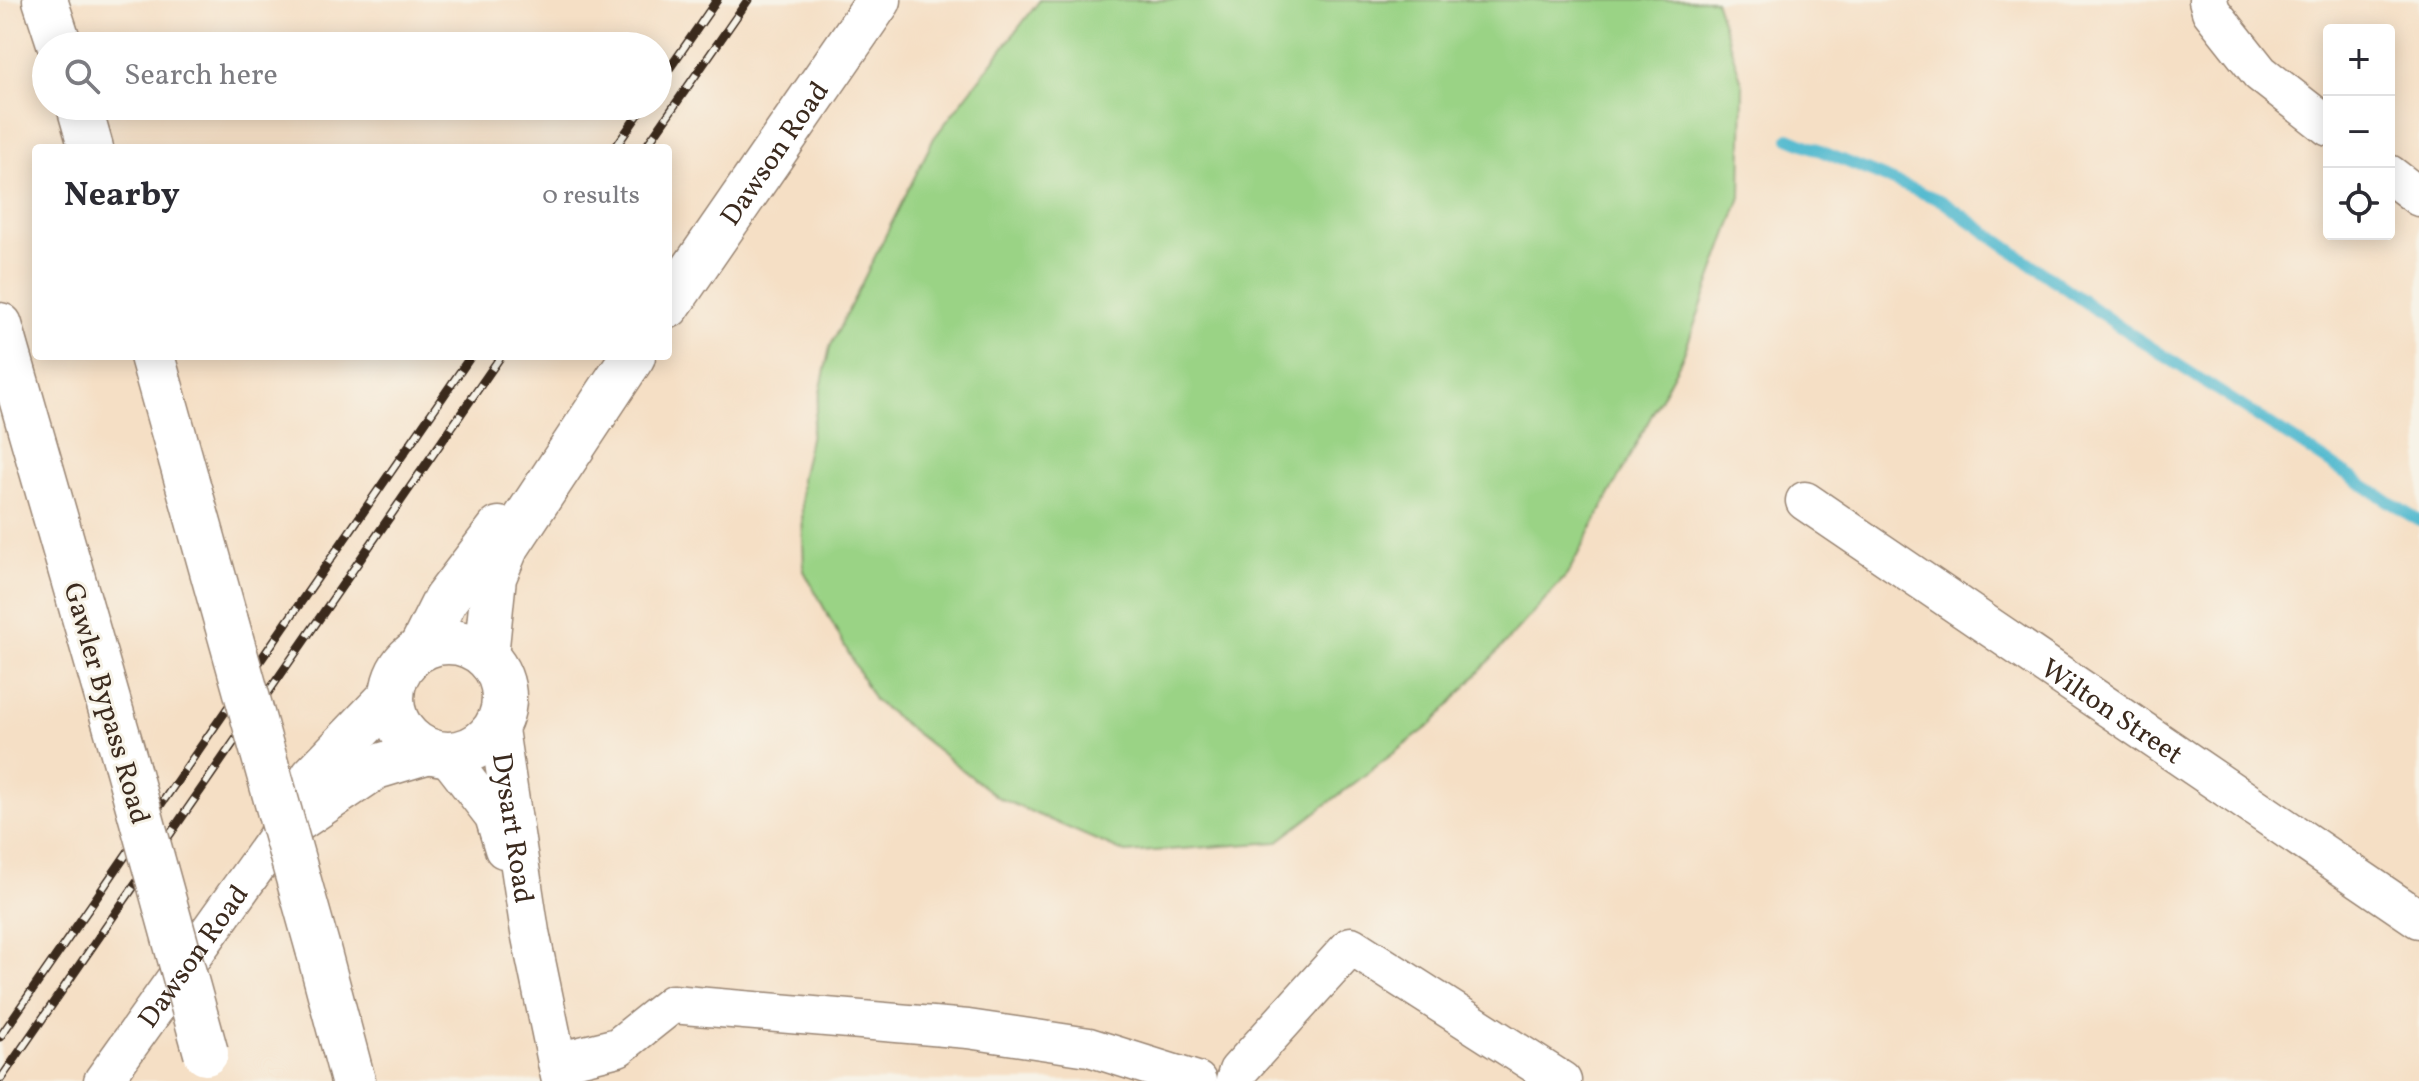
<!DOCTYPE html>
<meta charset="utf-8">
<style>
:root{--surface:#fff;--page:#f7f7f7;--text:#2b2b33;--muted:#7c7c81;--line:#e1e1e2}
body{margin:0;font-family:Vollkorn,serif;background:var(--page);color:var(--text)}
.controls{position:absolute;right:24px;top:24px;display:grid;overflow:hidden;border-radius:8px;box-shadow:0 4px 20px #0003}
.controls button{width:72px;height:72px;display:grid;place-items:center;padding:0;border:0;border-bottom:2px solid var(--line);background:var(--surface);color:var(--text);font:40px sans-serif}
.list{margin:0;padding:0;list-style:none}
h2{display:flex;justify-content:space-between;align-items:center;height:104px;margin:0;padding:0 32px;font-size:34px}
h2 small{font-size:26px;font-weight:400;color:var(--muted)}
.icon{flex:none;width:44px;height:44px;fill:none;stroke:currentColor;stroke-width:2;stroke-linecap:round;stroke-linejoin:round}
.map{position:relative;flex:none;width:2419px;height:1081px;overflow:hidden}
.search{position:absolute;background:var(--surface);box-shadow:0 4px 20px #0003;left:32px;top:32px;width:640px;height:88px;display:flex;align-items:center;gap:20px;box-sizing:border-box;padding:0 28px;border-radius:44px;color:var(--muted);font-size:30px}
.panel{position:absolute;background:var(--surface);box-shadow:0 4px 20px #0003;left:32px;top:144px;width:640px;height:216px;border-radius:8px}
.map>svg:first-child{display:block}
</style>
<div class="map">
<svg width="2419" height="1081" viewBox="0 0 2419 1081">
<rect width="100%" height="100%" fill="#f7f3e8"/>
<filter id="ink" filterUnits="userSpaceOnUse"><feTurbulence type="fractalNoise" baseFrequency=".0125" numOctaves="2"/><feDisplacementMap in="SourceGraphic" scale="16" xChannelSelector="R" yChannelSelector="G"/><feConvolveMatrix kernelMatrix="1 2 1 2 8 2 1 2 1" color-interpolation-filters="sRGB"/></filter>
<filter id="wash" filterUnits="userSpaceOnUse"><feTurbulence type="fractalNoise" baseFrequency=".006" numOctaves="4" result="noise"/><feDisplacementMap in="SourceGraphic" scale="32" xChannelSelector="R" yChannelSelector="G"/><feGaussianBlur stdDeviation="1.8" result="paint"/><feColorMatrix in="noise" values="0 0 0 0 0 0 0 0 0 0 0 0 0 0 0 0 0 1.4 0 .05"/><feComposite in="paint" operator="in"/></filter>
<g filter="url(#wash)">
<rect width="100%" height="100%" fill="#f5dfc5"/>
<polygon fill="#9ad385" stroke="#6a7e52" stroke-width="2" points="1040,0 1715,0 1743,85 1741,197 1683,356 1567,575 1432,724 1277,842 1126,853 997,797 874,700 804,571 801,479 830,347 934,138"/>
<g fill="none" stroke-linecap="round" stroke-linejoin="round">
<polyline stroke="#51b9cf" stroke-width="12" points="1789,138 1942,201 2120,327 2419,521"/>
</g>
</g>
<g filter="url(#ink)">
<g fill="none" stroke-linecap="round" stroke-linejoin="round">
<g stroke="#988472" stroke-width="41">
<g id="minor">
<polyline points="2208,0 2211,11 2260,73 2329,127"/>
<polyline points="2389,174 2419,197"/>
<path id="s1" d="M 1805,501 L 2419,919"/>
<path id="s2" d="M 498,723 L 530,932 L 561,1081"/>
<polyline points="446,754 494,816 504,849"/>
<polyline points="557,1062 618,1047 672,1004 968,1029 1089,1047 1197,1081"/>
<path id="s3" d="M 103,1081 L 282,830"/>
<polyline points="1235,1081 1238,1071 1351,946 1562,1081"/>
</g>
</g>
<g stroke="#988472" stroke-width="47">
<g id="tertiary">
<path id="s4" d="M 668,306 L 879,0"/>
<circle cx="448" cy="698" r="56"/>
<polyline points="421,648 445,600 499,529"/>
<polyline points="486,656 494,577 506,548 633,356"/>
<polyline points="297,820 376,767 429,751"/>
<polyline points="282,830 313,777 391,696"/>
</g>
</g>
<g stroke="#988472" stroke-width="47">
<g id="motorway">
<polyline points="45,0 60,46"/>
<polyline points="79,106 91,148"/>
<polyline points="0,325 126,763"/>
<polyline points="152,356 226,621"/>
<polyline points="318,949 353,1081"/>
</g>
</g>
<use href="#minor" stroke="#fff" stroke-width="38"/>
<use href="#tertiary" stroke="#fff" stroke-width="44"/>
<use href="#motorway" stroke="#fff" stroke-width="44"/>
<g stroke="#3b2a1e" stroke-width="9">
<g id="rail">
<polyline points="658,85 717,0"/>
<polyline points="615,148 644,106"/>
<polyline points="645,148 748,0"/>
<polyline points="0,1037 471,356"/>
<polyline points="0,1080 501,356"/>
</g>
</g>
<use href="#rail" stroke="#f7f3e8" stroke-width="6" stroke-dasharray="18" stroke-linecap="butt"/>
<g stroke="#988472" stroke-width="47" stroke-linecap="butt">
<g id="motorway-bridge">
<polyline points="226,621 318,949"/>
<polyline points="126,763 206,1053"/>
</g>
</g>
<use href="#motorway-bridge" stroke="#fff" stroke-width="44"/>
</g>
</g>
<g text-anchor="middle" stroke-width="6" stroke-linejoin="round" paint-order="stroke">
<g font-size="28" fill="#3b2a1e" stroke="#f7f3e8">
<text dy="10" stroke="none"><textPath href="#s4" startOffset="186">Dawson Road</textPath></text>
<text transform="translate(108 703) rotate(74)" y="10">Gawler Bypass Road</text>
<text dy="10" stroke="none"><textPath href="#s1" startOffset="372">Wilton Street</textPath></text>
<text dy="10" stroke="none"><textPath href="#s2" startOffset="106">Dysart Road</textPath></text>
<text dy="10" stroke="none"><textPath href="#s3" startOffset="154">Dawson Road</textPath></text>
</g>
</g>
</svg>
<div class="controls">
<button>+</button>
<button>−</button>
<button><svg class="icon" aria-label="locate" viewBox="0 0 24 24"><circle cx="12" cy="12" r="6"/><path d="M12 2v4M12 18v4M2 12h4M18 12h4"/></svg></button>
</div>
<div class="search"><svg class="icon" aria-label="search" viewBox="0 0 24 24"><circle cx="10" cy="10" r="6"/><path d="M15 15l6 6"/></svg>Search here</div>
<section class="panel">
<h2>Nearby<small>0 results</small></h2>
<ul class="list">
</ul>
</section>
</div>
